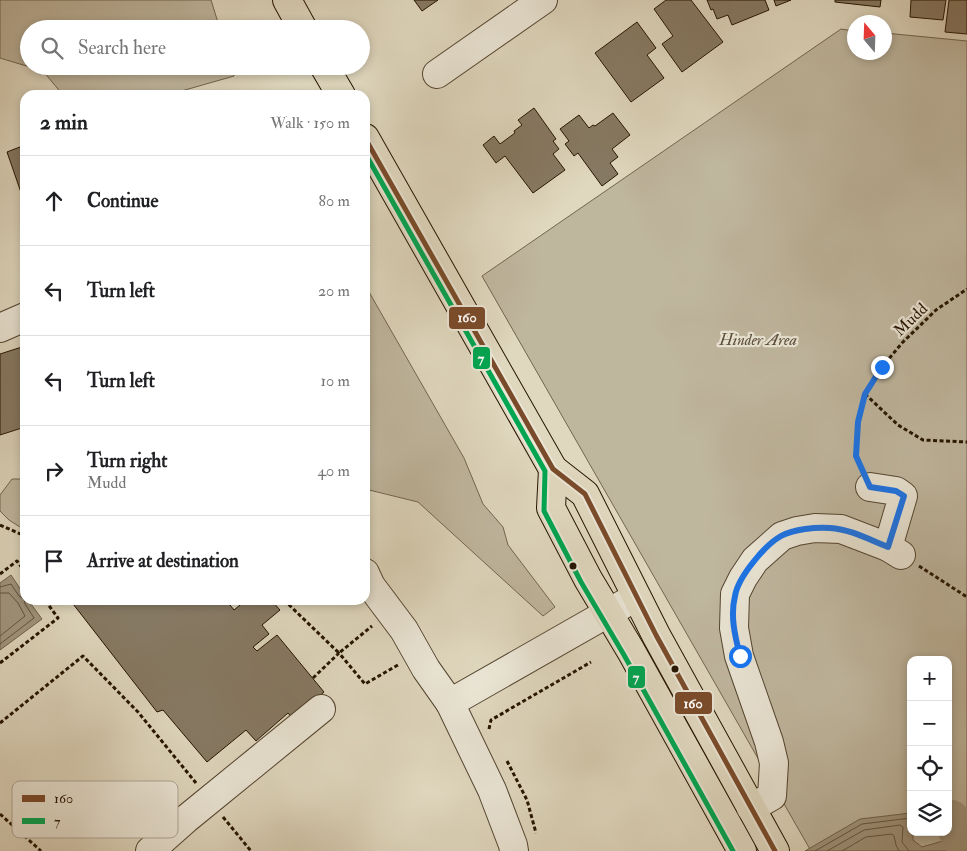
<!DOCTYPE html>
<meta charset="utf-8">
<style>
:root{--surface:#fff;--page:#f6f6f6;--text:#202124;--muted:#757577;--line:#e0e0e0}
body{margin:0;font-family:"IM FELL Double Pica",serif;background:var(--page);color:var(--text)}
.controls{position:absolute;right:15px;bottom:15px;display:grid;overflow:hidden;border-radius:10px;box-shadow:0 2px 8px #0003}
.controls button{width:45px;height:45px;display:grid;place-items:center;padding:0;border:0;border-bottom:1px solid var(--line);background:var(--surface);color:var(--text);font:25px sans-serif}
.compass{position:absolute;left:847px;top:15px;width:45px;height:45px;border-radius:50%;background:var(--surface);box-shadow:0 2px 8px #0003;rotate:341deg}
.stop{position:absolute;width:15px;height:15px;margin:-11px;border:4px solid #1a73e8;border-radius:50%;background:#fff}
.stop.end{background:#1a73e8;border-color:#fff;box-shadow:0 1px 5px #0008}
.list{margin:0;padding:0;list-style:none}
h2{display:flex;justify-content:space-between;align-items:center;height:65px;margin:0;padding:0 20px;font-size:21px}
h2 small{font-size:16px;font-weight:400;color:var(--muted)}
.list li{display:grid;grid-template-columns:32px 1fr auto;gap:15px;align-items:center;box-sizing:border-box;height:90px;padding:0 20px;border-top:1px solid var(--line)}
.list b{display:block;font-size:19px;white-space:nowrap}
.list p{margin:0;font-size:16px;white-space:nowrap;color:var(--muted)}
.list em{font-size:16px;font-style:normal;color:var(--muted)}
.icon{flex:none;width:28px;height:28px;fill:none;stroke:currentColor;stroke-width:2;stroke-linecap:round;stroke-linejoin:round}
.map{position:relative;flex:none;width:967px;height:851px;overflow:hidden}
.search{position:absolute;background:var(--surface);box-shadow:0 2px 8px #0003;left:20px;top:20px;width:350px;height:55px;display:flex;align-items:center;gap:12px;box-sizing:border-box;padding:0 18px;border-radius:28px;color:var(--muted);font-size:19px}
.panel{position:absolute;background:var(--surface);box-shadow:0 2px 8px #0003;left:20px;top:90px;width:350px;height:515px;border-radius:15px}
.map>svg:first-child{display:block}
</style>
<div class="map">
<svg width="967" height="851" viewBox="0 0 967 851">
<rect width="100%" height="100%" fill="#dfd7be"/>
<filter id="stains"><feTurbulence type="fractalNoise" baseFrequency=".004" numOctaves="4"/><feColorMatrix values="0 0 0 0 .2 0 0 0 0 .09 0 0 0 0 .02 0 0 0 .5 -.17"/></filter>
<radialGradient id="worn" r=".72"><stop offset=".6" stop-color="#630" stop-opacity="0"/><stop offset="1" stop-color="#630" stop-opacity=".3"/></radialGradient>
<g fill="#bfb69e" stroke="#726550" fill-rule="evenodd">
<polygon points="0,0 211,0 220,29 29,29 29,66 231,66 234,76 178,92 175,95 63,95 43,71 0,58"/>
<path d="M 841,29 L 854,31 L 854,52 L 884,52 L 885,33 L 967,41 L 967,851 L 811,851 L 482,276 ZM 911,660 L 948,660 L 948,832 L 911,832 Z"/>
<polygon points="365,285 464,458 483,504 503,527 508,545 555,607 543,616 418,502 365,489"/>
<polygon points="12,479 20,479 25,483 25,525 20,527 9,520 0,511 0,495"/>
</g>
<g fill="#a0957e" stroke="#6f614c">
<polygon points="11,575 25,596 25,600 28,600 42,619 0,650 0,583"/>
<polygon points="911,813 911,832 913,832 913,840 922,847 967,834 967,838 964,841 967,842 967,851 805,851 860,819"/>
</g>
<g fill="none" stroke-linecap="round" stroke-linejoin="round">
<g stroke="#625440" stroke-width="1">
<polyline points="0,587 11,584 19,596 24,599 25,604 34,618 0,644"/>
<polyline points="0,593 9,593 18,603 25,616 0,636"/>
<polyline points="815,851 862,824 911,818"/>
<polyline points="827,851 864,830 900,825 903,827 902,842 909,851"/>
<polyline points="842,851 866,837 892,834 894,836 896,845 899,851"/>
</g>
<polyline stroke="#a0957e" stroke-width="38" points="948,818 951,819 967,849"/>
</g>
<g fill="#867963" stroke="#251401">
<polygon points="414,0 438,0 422,11"/>
<polygon points="666,0 691,0 723,42 682,72 662,44 673,36 654,9"/>
<polygon points="707,0 765,0 769,10 732,25 728,15 717,19 713,9 711,10"/>
<polygon points="774,0 791,0 776,6"/>
<polygon points="835,0 881,0 880,7 835,2"/>
<polygon points="911,0 946,0 943,20 910,17"/>
<polygon points="949,0 967,0 967,34 945,32"/>
<polygon points="637,22 656,48 647,55 664,78 631,102 595,53"/>
<polygon points="534,108 556,139 553,141 559,149 553,154 565,170 533,193 505,156 496,163 483,145 494,136 500,144 515,133 514,131 522,125 518,120"/>
<polygon points="613,113 630,135 612,149 618,157 610,163 618,174 602,186 578,153 574,156 565,144 569,141 560,129 579,115 589,128 593,125 595,126"/>
<polygon points="25,145 25,204 7,152"/>
<polygon points="25,346 25,427 0,435 0,354"/>
<polygon points="70,600 226,600 234,610 246,600 271,600 280,610 262,625 269,634 253,647 257,651 277,635 324,692 293,719 288,713 256,741 246,730 207,762 163,710 157,712"/>
</g>
<g fill="none" stroke-linecap="round" stroke-linejoin="round">
<g stroke="#544530" stroke-width="30">
<g id="minor">
<polyline points="437,74 543,0"/>
<polyline points="0,328 25,317"/>
<polyline points="870,487 896,491 903,496 888,547"/>
<polyline points="365,573 371,586 404,630 426,669 450,703"/>
<polyline points="751,808 772,796 774,763 769,742 739,656 734,628 735,594 743,578 755,560 782,536 797,531 815,528 841,529 888,547 901,555"/>
<polyline points="150,851 186,819 321,709"/>
<polyline points="514,851 513,845 492,790 450,703 636,597"/>
</g>
</g>
<g stroke="#251401" stroke-width="30">
<g id="major">
<polyline points="287,0 303,29"/>
<polyline points="324,66 341,95"/>
<polyline points="365,138 553,469 585,494 656,635 775,851"/>
<polyline points="553,469 551,508 588,579 631,651 742,851"/>
</g>
</g>
<g stroke="#251401" stroke-width="3" stroke-dasharray="4 2.5" stroke-linecap="butt">
<polyline points="865,394 898,425 923,440 967,442"/>
<polyline points="860,466 856,456 858,422 865,394 882,367 902,343 936,310 967,289"/>
<polyline points="0,525 25,536"/>
<polyline points="919,566 967,597"/>
<polyline points="0,574 17,561 25,572"/>
<polyline points="284,600 339,653 372,626"/>
<polyline points="0,663 58,618 45,600"/>
<polyline points="313,678 339,653 365,684 398,665"/>
<polyline points="0,723 83,656 138,712 196,783"/>
<polyline points="489,729 491,720 591,662"/>
<polyline points="507,761 527,800 536,833"/>
<polyline points="0,814 41,851"/>
<polyline points="223,817 251,851"/>
</g>
<use href="#minor" stroke="#eae5d5" stroke-width="28"/>
<use href="#major" stroke="#dfd7be" stroke-width="28"/>
<g stroke="#eae5d5" stroke-width="9">
<polyline id="bus-1" points="365,138 553,469 585,494 656,635 775,851"/>
</g>
<g stroke="#eae5d5" stroke-width="9">
<polyline id="bus-2" points="365,153 545,471 544,511 581,582 624,655 733,851"/>
</g>
<use href="#bus-1" stroke="#7a4b2a" stroke-width="5"/>
<use href="#bus-2" stroke="#00a651" stroke-width="5"/>
</g>
<g fill="none" stroke-linecap="round" stroke-linejoin="round">
<path stroke="#1a73e8" stroke-width="6" d="M 740,656 C 735,636 730,616 735,596 C 738,577 765,545 781,536 C 794,529 816,527 830,528 C 850,529 870,540 888,547 L 904,496 L 896,491 L 870,487 L 856,456 L 858,422 L 865,394 L 882,367"/>
</g>
<g fill="#251401" stroke="#eae5d5" stroke-width="2">
<circle cx="573" cy="566" r="4.5"/>
<circle cx="675" cy="669" r="4.5"/>
</g>
<g text-anchor="middle" stroke-width="4.5" stroke-linejoin="round" paint-order="stroke">
<g font-size="16" fill="#251401" stroke="#eae5d5">
<text transform="translate(910 319) rotate(-44)" y="6">Mudd</text>
</g>
<g font-size="16" font-style="italic" fill="#5b4d38" stroke="#eae5d5">
<text x="758" y="345">Hinder Area</text>
</g>
</g>
<rect x="12" y="781" width="166" height="57" rx="8" fill="#eae5d5" stroke="#afa695" stroke-width="1"/>
<rect x="22" y="795" width="23" height="7" fill="#7a4b2a"/>
<rect x="22" y="818" width="23" height="6" fill="#00a651"/>
<g font-size="14" fill="#251401">
<text x="54" y="803">160</text>
<text x="54" y="826">7</text>
</g>
<g stroke="#eae5d5" stroke-width="2">
<rect x="448" y="306" width="38" height="24" rx="5" fill="#7a4b2a"/>
<rect x="472" y="346" width="19" height="24" rx="5" fill="#00a651"/>
<rect x="627" y="665" width="19" height="24" rx="5" fill="#00a651"/>
<rect x="674" y="691" width="39" height="24" rx="5" fill="#7a4b2a"/>
</g>
<g font-size="14" text-anchor="middle" font-weight="bold" fill="#fff">
<text x="467" y="322">160</text>
<text x="481" y="363">7</text>
<text x="636" y="682">7</text>
<text x="693" y="708">160</text>
</g>
<rect width="100%" height="100%" filter="url(#stains)"/>
<rect width="100%" height="100%" fill="url(#worn)"/>
</svg>
<div class="controls">
<button>+</button>
<button>−</button>
<button><svg class="icon" aria-label="locate" viewBox="0 0 24 24"><circle cx="12" cy="12" r="6"/><path d="M12 2v4M12 18v4M2 12h4M18 12h4"/></svg></button>
<button><svg class="icon" aria-label="layers" viewBox="0 0 24 24"><path d="M12 4l9 5-9 5-9-5zM3 14l9 5 9-5"/></svg></button>
</div>
<svg class="compass" viewBox="-18 -18 36 36"><path d="M0-13l5 13h-10z" fill="#e53935"/><path d="M0 13l5-13h-10z" fill="#757577"/></svg>
<div class="stop" style="left:740px;top:656px"></div>
<div class="stop end" style="left:882px;top:367px"></div>
<div class="search"><svg class="icon" aria-label="search" viewBox="0 0 24 24"><circle cx="10" cy="10" r="6"/><path d="M15 15l6 6"/></svg>Search here</div>
<section class="panel">
<h2>2 min<small>Walk · 150 m</small></h2>
<ul class="list">
<li><svg class="icon" aria-label="ahead" viewBox="0 0 24 24"><path d="M12 20V5M6 11l6-6 6 6"/></svg><div><b>Continue</b></div><em>80 m</em></li>
<li><svg class="icon" aria-label="left" viewBox="0 0 24 24"><path d="M17 20v-9H6M10 6l-5 5 5 5"/></svg><div><b>Turn left</b></div><em>20 m</em></li>
<li><svg class="icon" aria-label="left" viewBox="0 0 24 24"><path d="M17 20v-9H6M10 6l-5 5 5 5"/></svg><div><b>Turn left</b></div><em>10 m</em></li>
<li><svg class="icon" aria-label="right" viewBox="0 0 24 24"><path d="M7 20v-9h11M14 6l5 5-5 5"/></svg><div><b>Turn right</b><p>Mudd</p></div><em>40 m</em></li>
<li><svg class="icon" aria-label="arrive" viewBox="0 0 24 24"><path d="M6 21V4h12l-3 4 3 4H6"/></svg><div><b>Arrive at destination</b></div></li>
</ul>
</section>
</div>
